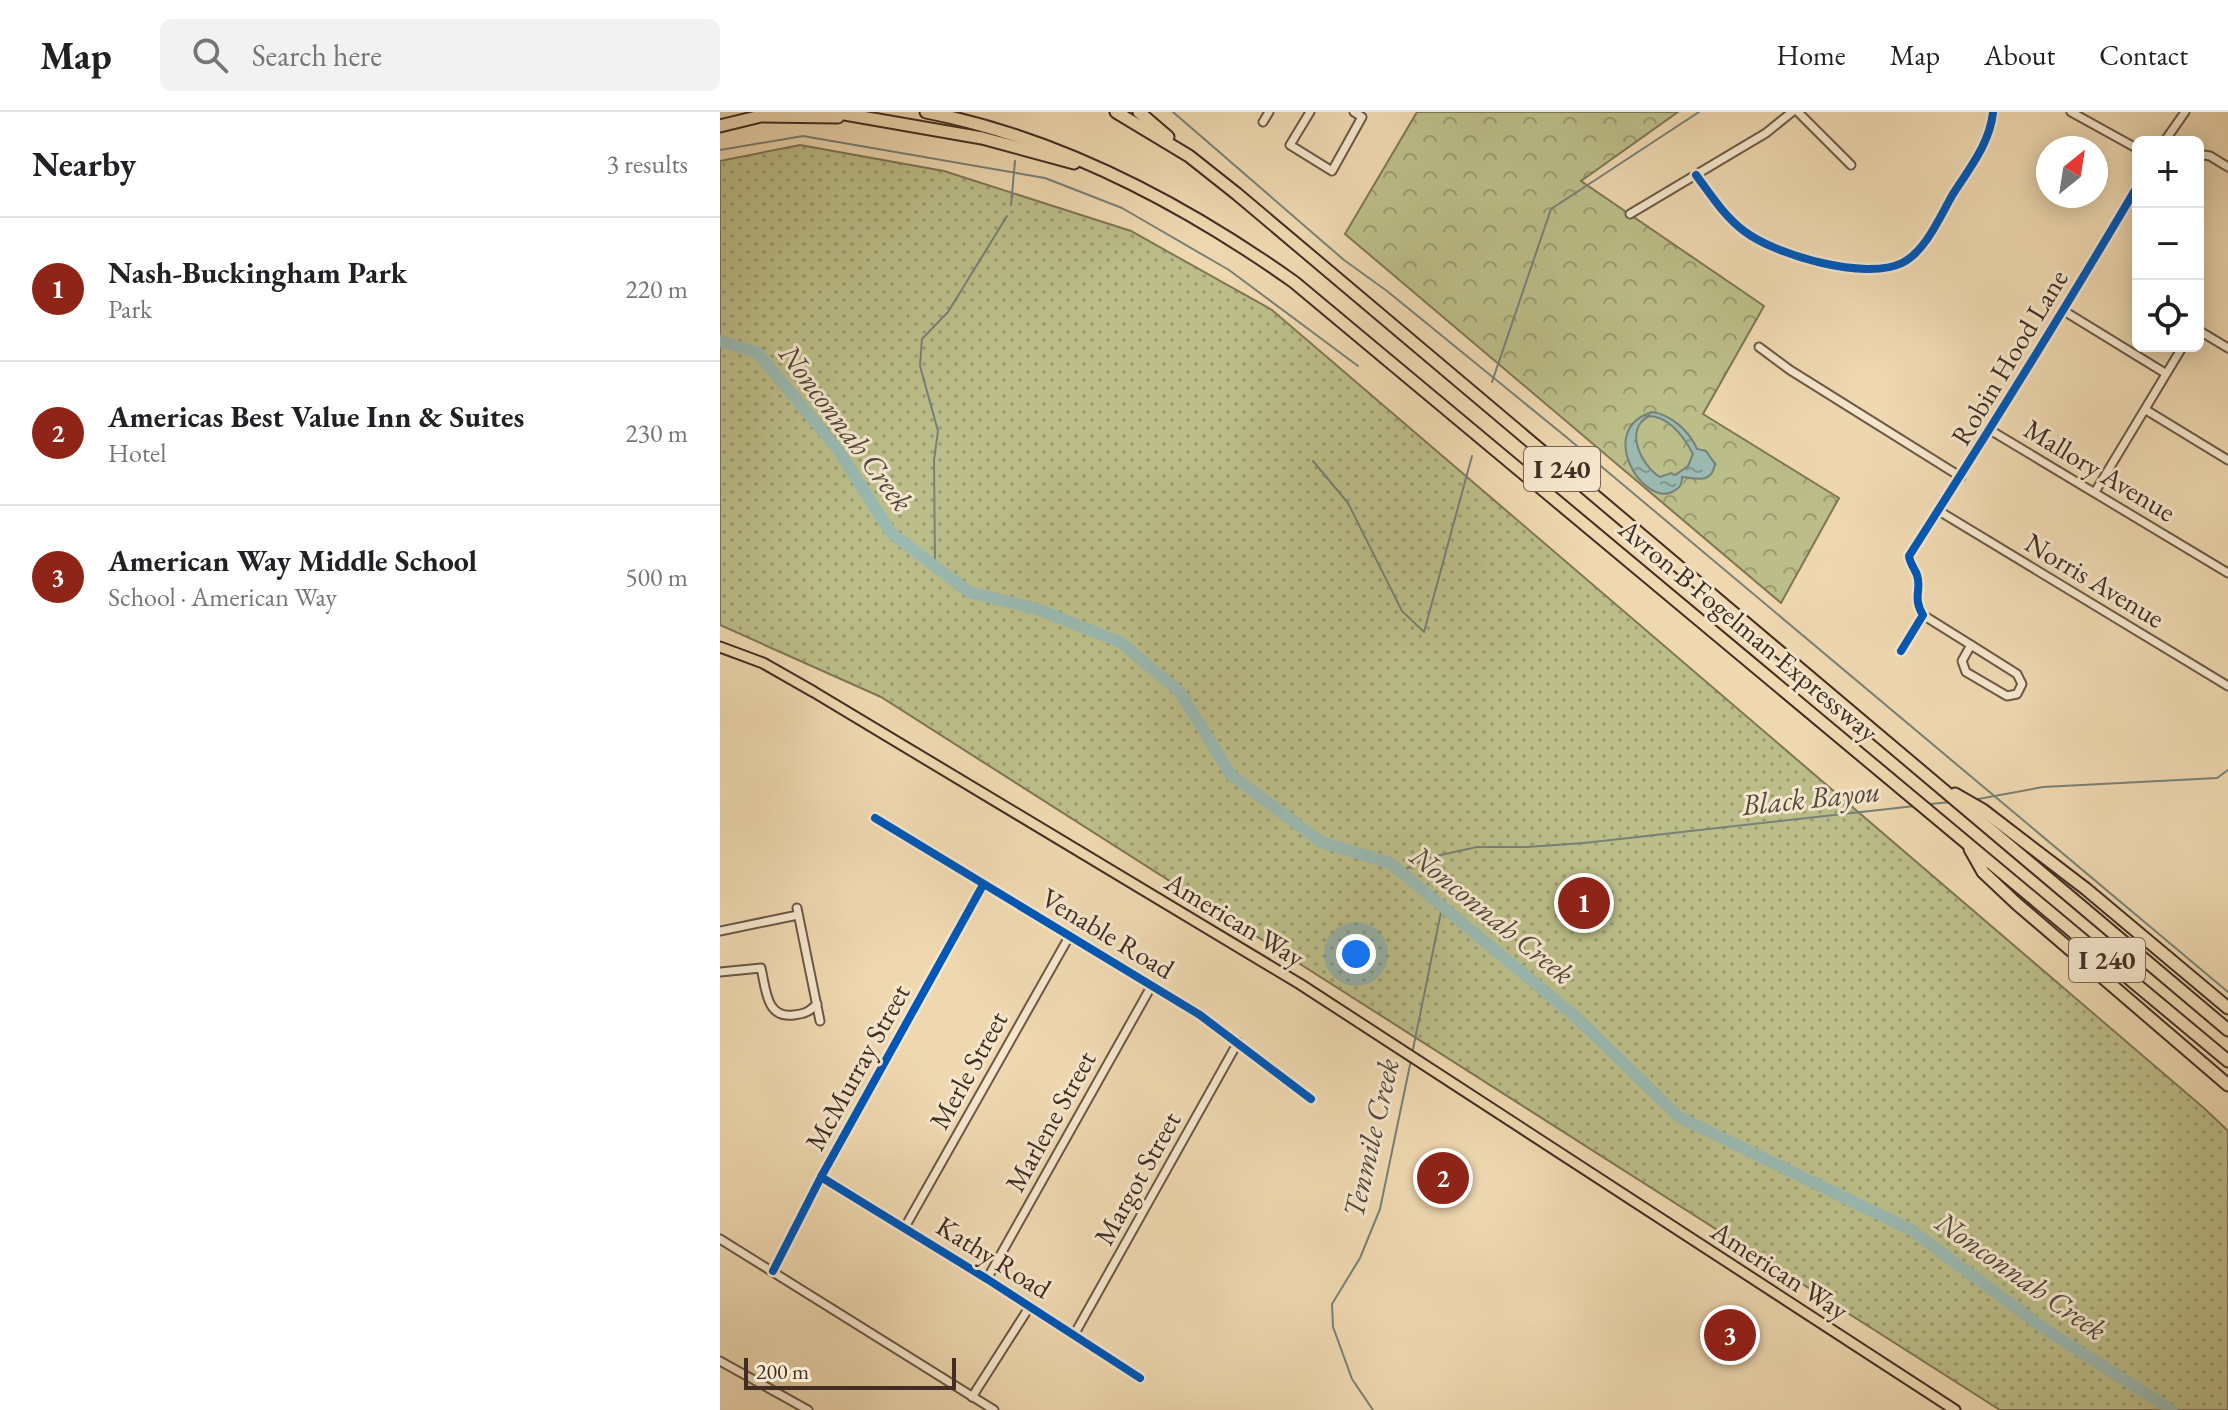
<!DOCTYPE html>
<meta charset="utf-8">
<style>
:root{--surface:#fff;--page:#f2f2f2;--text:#202124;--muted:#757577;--line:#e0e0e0;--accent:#8f2418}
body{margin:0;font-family:"EB Garamond",serif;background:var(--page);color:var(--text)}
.controls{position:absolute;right:24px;top:24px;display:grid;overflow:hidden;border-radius:12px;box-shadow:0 4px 20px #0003}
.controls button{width:72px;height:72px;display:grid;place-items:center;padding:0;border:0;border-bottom:2px solid var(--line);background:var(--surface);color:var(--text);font:40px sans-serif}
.compass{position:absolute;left:1316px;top:24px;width:72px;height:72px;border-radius:50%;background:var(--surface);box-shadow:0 4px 20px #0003;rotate:30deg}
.scale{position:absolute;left:24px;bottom:20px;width:212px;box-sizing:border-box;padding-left:8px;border:4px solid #412d23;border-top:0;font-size:22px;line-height:28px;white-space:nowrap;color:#412d23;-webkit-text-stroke:6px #f5e6cc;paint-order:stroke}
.you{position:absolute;left:636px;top:842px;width:28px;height:28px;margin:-20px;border:6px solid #fff;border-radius:50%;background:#1a73e8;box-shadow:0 0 0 12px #1a73e833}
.badge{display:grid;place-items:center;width:52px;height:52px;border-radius:50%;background:var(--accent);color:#fff;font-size:26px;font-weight:700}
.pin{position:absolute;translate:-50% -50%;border:4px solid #fff;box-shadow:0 2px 8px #0006}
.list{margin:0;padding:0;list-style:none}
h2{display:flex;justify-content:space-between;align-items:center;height:104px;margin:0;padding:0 32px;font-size:34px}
h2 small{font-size:26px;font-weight:400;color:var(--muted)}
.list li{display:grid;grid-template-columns:52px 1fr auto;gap:24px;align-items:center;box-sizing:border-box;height:144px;padding:0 32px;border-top:2px solid var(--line)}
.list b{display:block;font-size:30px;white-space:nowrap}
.list p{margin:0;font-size:26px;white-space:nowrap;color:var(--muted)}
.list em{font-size:26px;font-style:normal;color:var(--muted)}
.icon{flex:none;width:44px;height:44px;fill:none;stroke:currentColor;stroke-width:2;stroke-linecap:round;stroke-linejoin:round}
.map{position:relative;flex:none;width:1508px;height:1298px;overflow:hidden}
header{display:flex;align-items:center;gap:48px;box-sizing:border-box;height:112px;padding:0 40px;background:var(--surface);border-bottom:2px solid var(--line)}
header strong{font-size:38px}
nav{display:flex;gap:44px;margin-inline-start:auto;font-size:28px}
.search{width:560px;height:72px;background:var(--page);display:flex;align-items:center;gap:20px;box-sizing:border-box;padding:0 28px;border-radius:12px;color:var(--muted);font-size:30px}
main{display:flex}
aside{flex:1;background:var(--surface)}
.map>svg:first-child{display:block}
</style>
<header>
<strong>Map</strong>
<div class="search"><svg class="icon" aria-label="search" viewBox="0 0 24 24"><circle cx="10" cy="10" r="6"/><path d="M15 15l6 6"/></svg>Search here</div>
<nav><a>Home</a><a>Map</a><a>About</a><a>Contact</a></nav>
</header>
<main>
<aside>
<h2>Nearby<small>3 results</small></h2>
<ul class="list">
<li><span class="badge">1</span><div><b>Nash-Buckingham Park</b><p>Park</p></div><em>220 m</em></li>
<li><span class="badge">2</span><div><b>Americas Best Value Inn &amp; Suites</b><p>Hotel</p></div><em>230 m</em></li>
<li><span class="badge">3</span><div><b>American Way Middle School</b><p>School · American Way</p></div><em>500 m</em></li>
</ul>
</aside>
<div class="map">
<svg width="1508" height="1298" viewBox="0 0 1508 1298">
<defs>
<pattern id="forest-crowns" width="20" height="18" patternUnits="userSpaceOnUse" patternTransform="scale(2)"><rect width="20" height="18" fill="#bcbe89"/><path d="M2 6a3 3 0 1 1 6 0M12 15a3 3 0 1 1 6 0" fill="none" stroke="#9a9b70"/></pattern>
<pattern id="park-dots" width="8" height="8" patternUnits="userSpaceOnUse" patternTransform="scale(2)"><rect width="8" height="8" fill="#bcbe89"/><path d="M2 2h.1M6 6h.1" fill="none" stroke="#9a9b70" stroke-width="1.8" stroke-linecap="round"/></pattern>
<pattern id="water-ripples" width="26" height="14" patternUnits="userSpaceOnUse" patternTransform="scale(2)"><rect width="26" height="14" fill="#9ab9b1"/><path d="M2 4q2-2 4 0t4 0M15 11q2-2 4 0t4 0" fill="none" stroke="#7f9790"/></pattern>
</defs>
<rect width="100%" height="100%" fill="#efd8b0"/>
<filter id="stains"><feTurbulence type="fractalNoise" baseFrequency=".0025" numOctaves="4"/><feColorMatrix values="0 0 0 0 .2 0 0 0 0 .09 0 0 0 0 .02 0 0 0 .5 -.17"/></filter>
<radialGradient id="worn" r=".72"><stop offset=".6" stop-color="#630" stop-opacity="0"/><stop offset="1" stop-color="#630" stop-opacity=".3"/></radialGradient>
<polygon fill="url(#forest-crowns)" stroke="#7e7656" stroke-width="2" points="697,0 958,0 861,69 1044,194 983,302 1119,386 1061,491 625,122"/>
<polygon fill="url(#park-dots)" stroke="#7e7656" stroke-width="2" points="80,33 224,59 411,119 552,198 1485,997 1508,1019 1508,1298 1280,1298 161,585 0,513 0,49"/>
<path fill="url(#water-ripples)" stroke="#768178" stroke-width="2" fill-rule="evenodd" d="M 932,300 C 952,303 969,319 977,337 L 986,339 L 995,352 C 991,373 977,366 962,365 C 962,373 960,376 952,380 C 923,394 875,318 932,300 ZM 929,304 C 950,305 964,325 973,342 L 968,354 L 955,363 L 951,361 L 940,365 C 922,354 903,318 929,304 Z"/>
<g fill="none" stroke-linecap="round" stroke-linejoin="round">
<g stroke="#768178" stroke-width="2">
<polyline points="453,0 624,148 667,179 845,324 1508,880"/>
<polyline points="0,38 83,24 325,66 402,96 509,158 638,254"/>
<polyline points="291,93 295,49"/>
<polyline points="772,270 831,97 979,0"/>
<polyline points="593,349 628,391 682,499 704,520 752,344"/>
<polyline points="215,454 214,348 218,319 200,254 202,227 228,200 287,104"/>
<polyline points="1253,688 1323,675 1497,666 1508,658"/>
<polyline points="1210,692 1231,690"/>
<polyline points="680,760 707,746 757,735 807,735 864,731 1195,694"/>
<polyline points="692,942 722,795"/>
<polyline points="653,1298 632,1267 613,1215 612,1192 640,1146 660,1097 691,948"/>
</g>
<polyline stroke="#9ab9b1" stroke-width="12" points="0,229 38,241 119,339 171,421 249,480 317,497 400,530 460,580 511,663 601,730 670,751 858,907 959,1005 1191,1118 1326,1218 1452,1298"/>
<g stroke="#6c5846" stroke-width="11">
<g id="minor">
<polyline points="590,0 570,33 612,59 642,5 634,0"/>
<polyline points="1078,0 1131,53"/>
<polyline points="1351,0 1418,37"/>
<polyline points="543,10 549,0"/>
<polyline points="1444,30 1465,0"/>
<polyline points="1478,42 1490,44 1508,55"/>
<path d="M 976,63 C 991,83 1004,104 1024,119 C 1055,143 1146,169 1182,151 C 1206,139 1220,104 1233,82 C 1249,57 1270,31 1273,0"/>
<polyline points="910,102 1046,21 1072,0"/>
<polyline points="1344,199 1445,261"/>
<polyline points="1478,218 1508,236"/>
<polyline points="1039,235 1070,258 1241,365"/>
<polyline points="1426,298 1508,348"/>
<polyline points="1270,318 1508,461"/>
<polyline points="1375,380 1463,234"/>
<polyline points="1219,399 1508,574"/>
<polyline points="1203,503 1251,533"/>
<polygon points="1251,533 1297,562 1302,572 1297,582 1287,584 1246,560 1242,549"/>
<path d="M 1181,539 L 1203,503 C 1192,485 1202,478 1197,463 C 1194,455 1190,452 1189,444 C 1267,322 1344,199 1418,73"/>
<polyline points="155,706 480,903 591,987"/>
<polyline points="77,796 100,909"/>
<polyline points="0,819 78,803"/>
<path d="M 0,860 L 41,856 C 46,877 46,907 74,903 C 84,902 89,900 97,892"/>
<polyline points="101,1065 267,1167 420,1266"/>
<polyline points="185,1115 350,823"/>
<polyline points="0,1127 274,1298"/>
<polyline points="53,1159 101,1065 263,773"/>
<polyline points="267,1167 432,873"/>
<polyline points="354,1223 518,930"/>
<polyline points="0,1249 88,1298"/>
<polyline points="252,1285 310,1194"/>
</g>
</g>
<g stroke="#412d23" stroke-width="13">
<polyline id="major" points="0,535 43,551 94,580 580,872 1235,1298"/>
</g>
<g stroke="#412d23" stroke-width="15">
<g id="highway">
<polyline points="113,0 262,26 354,51"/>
<path d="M 206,0 C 340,26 464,92 574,170 L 1508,949"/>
<polyline points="396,0 469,44 517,82 1508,918"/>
<polyline points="419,0 448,25"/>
<polyline points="0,14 41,4 118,5"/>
<polyline points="1235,682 1263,698 1366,777 1508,896"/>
<polyline points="1250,737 1263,760 1297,792 1508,973"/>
</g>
</g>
<use href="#minor" stroke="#f5e6cc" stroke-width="7"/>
<use href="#major" stroke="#efd8b0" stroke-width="9"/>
<use href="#highway" stroke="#efd8b0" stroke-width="11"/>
<g stroke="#f5e6cc" stroke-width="13">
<g id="cycleway">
<path d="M 976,63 C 991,83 1004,104 1024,119 C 1055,143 1146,169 1182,151 C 1206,139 1220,104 1233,82 C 1249,57 1270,31 1273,0"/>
<path d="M 1181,539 L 1203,503 C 1192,485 1202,478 1197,463 C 1194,455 1190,452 1189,444 C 1267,322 1344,199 1418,73"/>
<polyline points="155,706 480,903 591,987"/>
<polyline points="101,1065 267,1167 420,1266"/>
<polyline points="53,1159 101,1065 263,773"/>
</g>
</g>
<use href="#cycleway" stroke="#0057b8" stroke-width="8"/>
</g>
<g text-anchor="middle" stroke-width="6" stroke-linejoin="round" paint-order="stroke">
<g fill="#f5e6cc" stroke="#776456" stroke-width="2">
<rect x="804" y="335" width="76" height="44" rx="6"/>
<rect x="1349" y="826" width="76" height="44" rx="6"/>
</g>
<g font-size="26" font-weight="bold" fill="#412d23">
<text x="842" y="366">I 240</text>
<text x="1387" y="857">I 240</text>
</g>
<g font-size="28" fill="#412d23" stroke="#f5e6cc">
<text transform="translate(1289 245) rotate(-59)" y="10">Robin Hood Lane</text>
<text transform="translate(1380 358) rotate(31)" y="10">Mallory Avenue</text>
<text transform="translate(1375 468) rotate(31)" y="10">Norris Avenue</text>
<text transform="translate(1029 518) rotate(40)" y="10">Avron B Fogelman Expressway</text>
<text transform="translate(515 807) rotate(31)" y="10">American Way</text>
<text transform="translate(388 821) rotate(31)" y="10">Venable Road</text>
<text transform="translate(137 955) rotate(-61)" y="10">McMurray Street</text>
<text transform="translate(248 958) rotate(-61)" y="10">Merle Street</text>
<text transform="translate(330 1009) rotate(-61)" y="10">Marlene Street</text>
<text transform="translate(417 1066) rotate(-61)" y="10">Margot Street</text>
<text transform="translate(274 1145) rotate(32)" y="10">Kathy Road</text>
<text transform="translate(1060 1158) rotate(33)" y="10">American Way</text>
</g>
<g font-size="30" font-style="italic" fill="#53493f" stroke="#f5e6cc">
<text transform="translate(126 316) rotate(53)" y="10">Nonconnah Creek</text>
<text transform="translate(1091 686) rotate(-6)" y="10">Black Bayou</text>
<text transform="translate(772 803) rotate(39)" y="10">Nonconnah Creek</text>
<text transform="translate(651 1026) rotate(-77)" y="10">Tenmile Creek</text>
<text transform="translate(1301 1164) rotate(35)" y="10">Nonconnah Creek</text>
</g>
</g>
<rect width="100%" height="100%" filter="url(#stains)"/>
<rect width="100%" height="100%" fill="url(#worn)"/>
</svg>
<div class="controls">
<button>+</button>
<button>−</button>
<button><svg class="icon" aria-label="locate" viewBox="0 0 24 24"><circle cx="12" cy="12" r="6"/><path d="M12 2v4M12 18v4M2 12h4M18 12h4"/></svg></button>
</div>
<svg class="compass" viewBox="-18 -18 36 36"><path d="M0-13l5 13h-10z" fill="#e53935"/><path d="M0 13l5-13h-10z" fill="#757577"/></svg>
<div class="scale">200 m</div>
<div class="you"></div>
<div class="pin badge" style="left:864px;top:791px">1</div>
<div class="pin badge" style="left:723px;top:1066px">2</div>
<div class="pin badge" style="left:1010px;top:1223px">3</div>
</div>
</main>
